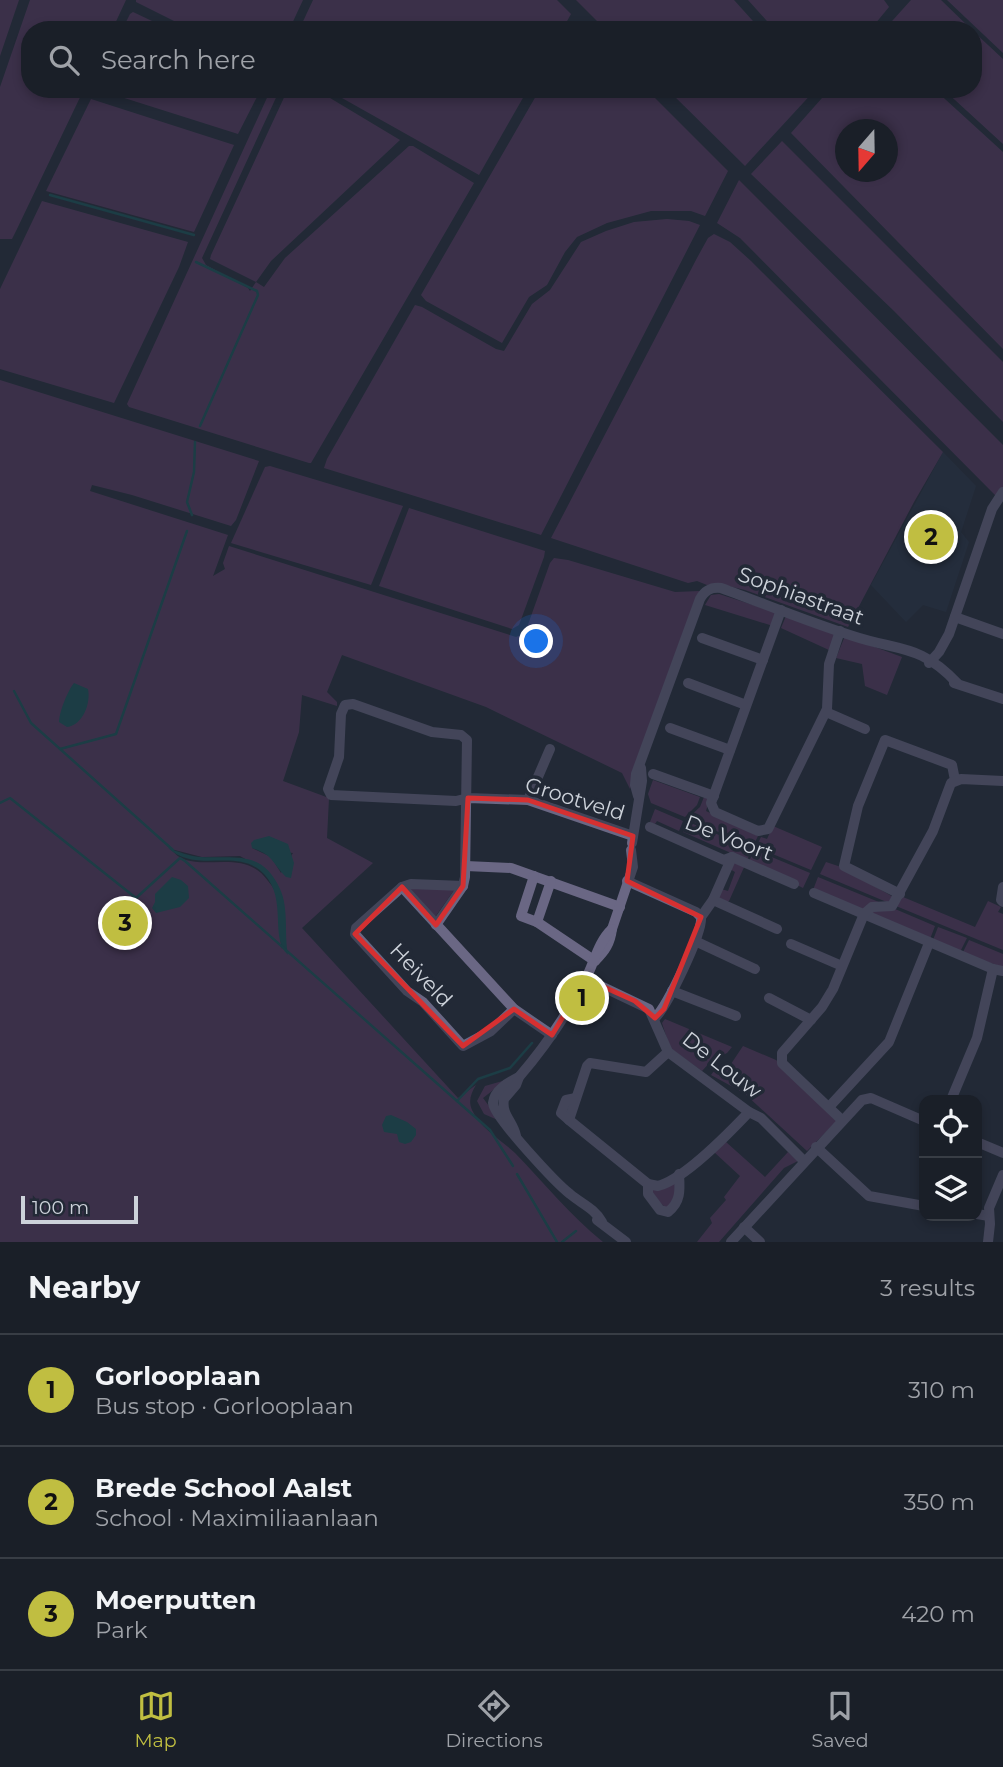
<!DOCTYPE html>
<meta charset="utf-8">
<style>
:root{--surface:#1a1f28;--page:#232730;--text:#f1f3f6;--muted:#9fa2a8;--line:#383d45;--accent:#c0be41}
body{margin:0;font-family:Montserrat,sans-serif;background:var(--page);color:var(--text)}
.controls{position:absolute;right:21px;bottom:21px;display:grid;overflow:hidden;border-radius:14px;box-shadow:0 4px 10px #0003}
.controls button{width:63px;height:63px;display:grid;place-items:center;padding:0;border:0;border-bottom:2px solid var(--line);background:var(--surface);color:var(--text);font:35px sans-serif}
.compass{position:absolute;left:835px;top:119px;width:63px;height:63px;border-radius:50%;background:var(--surface);box-shadow:0 4px 10px #0003;rotate:200deg}
.scale{position:absolute;left:21px;bottom:18px;width:117px;box-sizing:border-box;padding-left:7px;border:4px solid #cdd2da;border-top:0;font-size:19px;line-height:24px;white-space:nowrap;color:#cdd2da;-webkit-text-stroke:5px #222936;paint-order:stroke}
.you{position:absolute;left:537px;top:642px;width:24px;height:24px;margin:-18px;border:5px solid #fff;border-radius:50%;background:#1a73e8;box-shadow:0 0 0 10px #1a73e833}
.badge{display:grid;place-items:center;width:46px;height:46px;border-radius:50%;background:var(--accent);color:#111;font-size:23px;font-weight:700}
.pin{position:absolute;translate:-50% -50%;border:4px solid #fff;box-shadow:0 2px 7px #0006}
.list{margin:0;padding:0;list-style:none}
h2{display:flex;justify-content:space-between;align-items:center;height:91px;margin:0;padding:0 28px;font-size:30px}
h2 small{font-size:23px;font-weight:400;color:var(--muted)}
.list li{display:grid;grid-template-columns:46px 1fr auto;gap:21px;align-items:center;box-sizing:border-box;height:112px;padding:0 28px;border-top:2px solid var(--line)}
.list b{display:block;font-size:26px;white-space:nowrap}
.list p{margin:0;font-size:23px;white-space:nowrap;color:var(--muted)}
.list em{font-size:23px;font-style:normal;color:var(--muted)}
.icon{flex:none;width:38px;height:38px;fill:none;stroke:currentColor;stroke-width:2;stroke-linecap:round;stroke-linejoin:round}
.map{position:relative;flex:none;width:1003px;height:1242px;overflow:hidden}
.search{position:absolute;background:var(--surface);box-shadow:0 4px 10px #0003;left:21px;right:21px;top:21px;height:77px;display:flex;align-items:center;gap:18px;box-sizing:border-box;padding:0 24px;border-radius:28px;color:var(--muted);font-size:26px}
.sheet{height:427px;background:var(--surface)}
nav{display:flex;justify-content:space-around;align-items:center;box-sizing:border-box;height:98px;border-top:2px solid var(--line);background:var(--surface);font-size:19px;color:var(--muted)}
nav a{display:grid;justify-items:center;gap:4px}
nav .on{color:var(--accent)}
.map>svg:first-child{display:block}
</style>
<div class="map">
<svg width="1003" height="1242" viewBox="0 0 1003 1242">
<rect width="100%" height="100%" fill="#222936"/>
<polygon fill="#273244" points="943,452 976,486 961,532 969,542 946,612 923,605 906,622 871,585"/>
<g fill="#5a3961" fill-rule="evenodd">
<polygon points="0,0 19,0 0,56"/>
<polygon points="30,0 126,0 112,30 30,30 30,89 84,89 16,231 12,239 0,239 0,87"/>
<polygon points="136,0 303,0 289,30 192,30 136,2"/>
<polygon points="313,0 557,0 571,14 562,30 299,30"/>
<polygon points="576,0 734,0 761,30 606,30"/>
<polygon points="748,0 884,0 889,7 870,30 775,30"/>
<polygon points="911,0 941,0 972,30 884,30"/>
<polygon points="947,0 1003,0 1003,53"/>
<polygon points="133,12 171,30 122,30 130,14"/>
<polygon points="973,31 1003,59 1003,144 943,89 973,89"/>
<polygon points="96,89 261,89 238,134"/>
<polygon points="271,89 280,89 202,258 206,265 248,288 250,291 256,282 210,259 211,255 288,89 315,89 400,140 271,261 256,282 264,287 285,258 409,146 413,146 474,183 311,463 309,463 129,407 127,404"/>
<polygon points="326,89 528,89 479,175"/>
<polygon points="540,89 646,89 728,171 705,216 691,211 651,211 607,223 577,237 565,252 547,285 529,297 502,343 426,301 421,295"/>
<polygon points="667,89 814,89 815,90 745,166"/>
<path d="M 830,89 L 934,89 L 1003,152 L 1003,349 L 791,133 ZM 846,130 L 888,130 L 888,172 L 846,172 Z"/>
<polygon points="91,99 234,145 194,232 46,191"/>
<polygon points="782,141 1003,362 1003,422 894,311 751,174"/>
<polygon points="739,180 1003,445 1003,488 996,496 740,238 717,223"/>
<polygon points="42,201 188,242 179,267 114,403 0,369 0,289"/>
<polygon points="667,219 689,221 700,225 541,535 324,468 327,459 415,305 422,307 496,349 504,351 532,304 550,290 581,242 606,231 634,222"/>
<polygon points="714,234 730,242 751,261 943,452 914,502 848,627 745,590 720,584 707,585 697,581 688,583 551,538 697,258 708,238"/>
<path d="M 0,380 L 259,461 L 236,520 L 231,526 L 132,495 L 92,485 L 90,491 L 228,535 L 213,576 L 225,569 L 223,563 L 229,546 L 516,637 L 525,633 L 550,563 L 554,558 L 568,560 L 675,592 L 700,591 L 630,789 L 622,773 L 486,707 L 342,655 L 327,692 L 337,702 L 337,706 L 302,695 L 299,732 L 283,781 L 329,798 L 327,838 L 373,863 L 302,928 L 458,1098 L 476,1085 C 471,1093 468,1101 472,1110 C 480,1128 501,1140 515,1153 C 544,1183 570,1215 603,1242 L 0,1242 ZM 252,848 L 293,853 L 281,873 L 271,857 ZM 171,849 L 202,857 L 240,856 L 267,871 L 284,909 L 284,938 L 282,949 C 278,931 281,912 276,895 C 275,889 271,885 268,881 C 242,843 192,879 171,849 Z"/>
<polygon points="270,466 403,506 371,585 231,543 265,467"/>
<polygon points="409,508 545,551 544,557 519,625 512,629 379,586"/>
<polygon points="719,594 778,613 773,626 705,605 711,595"/>
<polygon points="786,616 836,633 829,650 781,628"/>
<polygon points="845,636 902,657 887,695 865,686 862,664 836,658"/>
<polygon points="653,780 700,797 697,805 685,817 651,803 648,794"/>
<polygon points="704,797 710,798 706,811 758,836 753,846 687,819 700,807"/>
<polygon points="655,809 683,821 679,831 657,821 655,824 650,822"/>
<polygon points="686,821 752,849 747,860 683,832"/>
<polygon points="773,826 822,847 811,870 756,847 761,837 767,839"/>
<polygon points="755,850 810,873 803,888 749,861"/>
<polygon points="733,861 745,865 729,901 727,902 719,898 721,889 728,891 735,872 730,869"/>
<polygon points="826,862 841,867 895,898 889,903 820,874"/>
<polygon points="818,877 886,905 873,903 861,910 813,890"/>
<polygon points="410,887 454,890 435,917 410,891"/>
<polygon points="903,897 975,927 988,901 1001,907 998,912 1003,914 1003,950 896,906"/>
<path d="M 895,909 L 935,926 L 930,939 L 868,913 C 876,908 885,913 895,909 Z"/>
<polygon points="938,927 967,938 960,952 933,940"/>
<polygon points="969,940 1003,954 1003,967 962,954"/>
<polygon points="665,1019 732,1047 727,1053 712,1060 702,1071 670,1048 662,1023"/>
<polygon points="743,1046 776,1060 838,1120 807,1151 744,1093 711,1075 717,1067 731,1064"/>
<polygon points="506,1080 483,1098 500,1121 484,1114 477,1101 485,1086"/>
<polygon points="726,1142 765,1177 788,1152 798,1161 784,1168 719,1242 697,1242 712,1223 710,1218 726,1200 724,1197 740,1176 714,1152"/>
<polygon points="676,1183 677,1197 667,1209 652,1195 651,1188"/>
</g>
<g fill="#145457">
<path d="M 74,683 L 88,689 C 91,703 83,725 67,727 L 59,722 C 59,712 68,690 74,683 Z"/>
<path d="M 269,836 L 288,844 L 294,863 L 291,878 L 286,877 C 272,863 274,855 252,848 L 251,843 L 254,840 Z"/>
<path d="M 168,848 C 179,852 189,856 200,857 C 234,859 262,849 280,889 C 289,908 284,934 288,955 C 269,937 288,900 264,874 C 237,846 198,875 168,848 Z"/>
<polygon points="172,877 181,880 188,886 189,898 180,907 156,913 152,908 155,902 155,894"/>
<polygon points="391,1115 407,1122 416,1129 416,1135 411,1142 405,1144 399,1142 397,1134 384,1132 382,1125 386,1116"/>
</g>
<g fill="none" stroke-linecap="round" stroke-linejoin="round">
<g stroke="#145457" stroke-width="2.5">
<polyline points="50,195 194,235"/>
<polyline points="196,262 257,291 258,295 200,426"/>
<polyline points="192,515 187,502 194,472 195,442"/>
<polyline points="14,691 31,723 173,850"/>
<polyline points="60,749 116,734 187,531"/>
<polyline points="0,803 10,798 136,898 180,858 185,861 457,1101"/>
<polyline points="513,1166 490,1130 457,1101 478,1079 510,1068 532,1043"/>
<polyline points="517,1174 557,1242"/>
<polyline points="562,1242 576,1231"/>
</g>
<g stroke="#6a6784" stroke-width="10">
<polyline points="781,610 711,803 715,812 758,831 768,829 827,709 829,664 840,631"/>
<polyline points="955,617 1003,634"/>
<polyline points="702,638 763,660"/>
<polyline points="929,663 939,652 949,634 992,509 1003,492"/>
<polyline points="688,683 746,705"/>
<polyline points="954,683 1003,699"/>
<polyline points="826,712 865,729"/>
<polyline points="670,728 730,750"/>
<polyline points="653,774 714,796"/>
<path d="M 638,796 L 635,785 L 636,774 L 700,599 C 705,590 711,587 721,588 C 765,604 808,622 853,636 C 898,651 921,644 957,683"/>
<polyline points="528,800 550,749"/>
<polyline points="650,827 724,860 732,857 794,884"/>
<polyline points="632,843 642,781 641,768"/>
<polyline points="466,866 511,868 620,907"/>
<polyline points="534,876 521,916 537,922"/>
<polyline points="551,881 537,922 595,961"/>
<polyline points="627,881 696,912 701,917"/>
<polyline points="463,886 411,884 402,887 356,928 355,934 407,991 423,1002 463,1046 491,1031 514,1009"/>
<polyline points="402,887 514,1009 552,1035"/>
<polyline points="1003,887 1001,900 1003,902"/>
<polyline points="814,893 993,969 1003,971"/>
<polyline points="900,894 844,866 858,806 885,740 952,765 955,780"/>
<polyline points="713,900 777,929"/>
<polyline points="436,925 463,886 465,877 467,740 461,735 432,732 353,704 345,705 341,714 339,757 328,789 331,795 456,801 468,798 528,800 633,836"/>
<polyline points="695,941 755,969"/>
<polyline points="791,944 842,966"/>
<path d="M 595,961 C 605,951 610,944 612,929 L 633,867 L 631,850"/>
<polyline points="586,979 649,1009 668,1052 749,1112 761,1118 804,1161"/>
<polyline points="672,991 736,1016"/>
<polyline points="769,998 811,1020"/>
<path d="M 655,1018 C 667,1006 703,933 701,917 L 713,900 L 732,857"/>
<path d="M 668,1052 L 646,1072 L 590,1063 L 587,1066 L 569,1120 L 648,1184 L 658,1186 C 685,1179 729,1133 749,1112"/>
<path d="M 519,1077 C 509,1082 494,1090 493,1103 C 492,1115 557,1184 570,1194 C 582,1204 594,1208 602,1222"/>
<polyline points="951,1100 977,1038 993,969"/>
<polyline points="829,1107 889,1042 929,943"/>
<polyline points="569,1120 561,1113 566,1100 576,1098"/>
<polyline points="842,1120 782,1063 782,1053 822,1007 833,989 864,914 872,907 892,906 933,831 951,783 961,779 1003,781"/>
<path d="M 516,1136 C 513,1121 501,1115 504,1099 L 516,1085 L 519,1077 C 544,1048 566,1016 584,982 C 594,965 597,943 612,929"/>
<polyline points="977,1142 1003,1153"/>
<polyline points="816,1147 869,1196 924,1206"/>
<path d="M 648,1184 L 648,1194 L 660,1210 L 668,1212 C 681,1202 680,1190 679,1174"/>
<polyline points="977,1214 989,1216"/>
<polyline points="597,1220 626,1242"/>
<polyline points="744,1227 760,1242"/>
<polyline points="731,1242 862,1100 871,1098 924,1121"/>
<polyline points="988,1242 990,1224 989,1208 1003,1175"/>
</g>
</g>
<path d="M0 0H1003V1242H0ZM 468,798 L 528,800 L 633,836 L 627,881 L 701,917 L 664,1009 L 655,1018 L 635,1001 L 586,979 L 552,1035 L 514,1009 L 463,1046 L 355,934 L 402,887 L 436,925 L 463,886 Z" fill="#222936" fill-opacity=".55" fill-rule="evenodd"/>
<path fill="none" stroke="#d63031" stroke-width="5" stroke-linejoin="round" d="M 468,798 L 528,800 L 633,836 L 627,881 L 701,917 L 664,1009 L 655,1018 L 635,1001 L 586,979 L 552,1035 L 514,1009 L 463,1046 L 355,934 L 402,887 L 436,925 L 463,886 Z"/>
<g text-anchor="middle" stroke-width="7" stroke-linejoin="round" paint-order="stroke">
<g font-size="21" fill="#cdd2da" stroke="#222936">
<text transform="translate(801 596) rotate(20)" y="7">Sophiastraat</text>
<text transform="translate(575 799) rotate(17)" y="7">Grootveld</text>
<text transform="translate(729 838) rotate(21)" y="7">De Voort</text>
<text transform="translate(421 975) rotate(46)" y="7">Heiveld</text>
<text transform="translate(722 1065) rotate(38)" y="7">De Louw</text>
</g>
</g>
</svg>
<div class="controls">
<button><svg class="icon" aria-label="locate" viewBox="0 0 24 24"><circle cx="12" cy="12" r="6"/><path d="M12 2v4M12 18v4M2 12h4M18 12h4"/></svg></button>
<button><svg class="icon" aria-label="layers" viewBox="0 0 24 24"><path d="M12 4l9 5-9 5-9-5zM3 14l9 5 9-5"/></svg></button>
</div>
<svg class="compass" viewBox="-18 -18 36 36"><path d="M0-13l5 13h-10z" fill="#e53935"/><path d="M0 13l5-13h-10z" fill="#9fa2a8"/></svg>
<div class="scale">100 m</div>
<div class="you"></div>
<div class="pin badge" style="left:582px;top:998px">1</div>
<div class="pin badge" style="left:931px;top:537px">2</div>
<div class="pin badge" style="left:125px;top:923px">3</div>
<div class="search"><svg class="icon" aria-label="search" viewBox="0 0 24 24"><circle cx="10" cy="10" r="6"/><path d="M15 15l6 6"/></svg>Search here</div>
</div>
<section class="sheet">
<h2>Nearby<small>3 results</small></h2>
<ul class="list">
<li><span class="badge">1</span><div><b>Gorlooplaan</b><p>Bus stop · Gorlooplaan</p></div><em>310 m</em></li>
<li><span class="badge">2</span><div><b>Brede School Aalst</b><p>School · Maximiliaanlaan</p></div><em>350 m</em></li>
<li><span class="badge">3</span><div><b>Moerputten</b><p>Park</p></div><em>420 m</em></li>
</ul>
</section>
<nav>
<a class="on"><svg class="icon" aria-label="map" viewBox="0 0 24 24"><path d="M3 6l6-2 6 2 6-2v14l-6 2-6-2-6 2zM9 4v14M15 6v14"/></svg>Map</a>
<a><svg class="icon" aria-label="directions" viewBox="0 0 24 24"><path d="M12 3l9 9-9 9-9-9zM9 14v-3h6M13 9l2 2-2 2"/></svg>Directions</a>
<a><svg class="icon" aria-label="saved" viewBox="0 0 24 24"><path d="M7 4h10v16l-5-4-5 4z"/></svg>Saved</a>
</nav>
